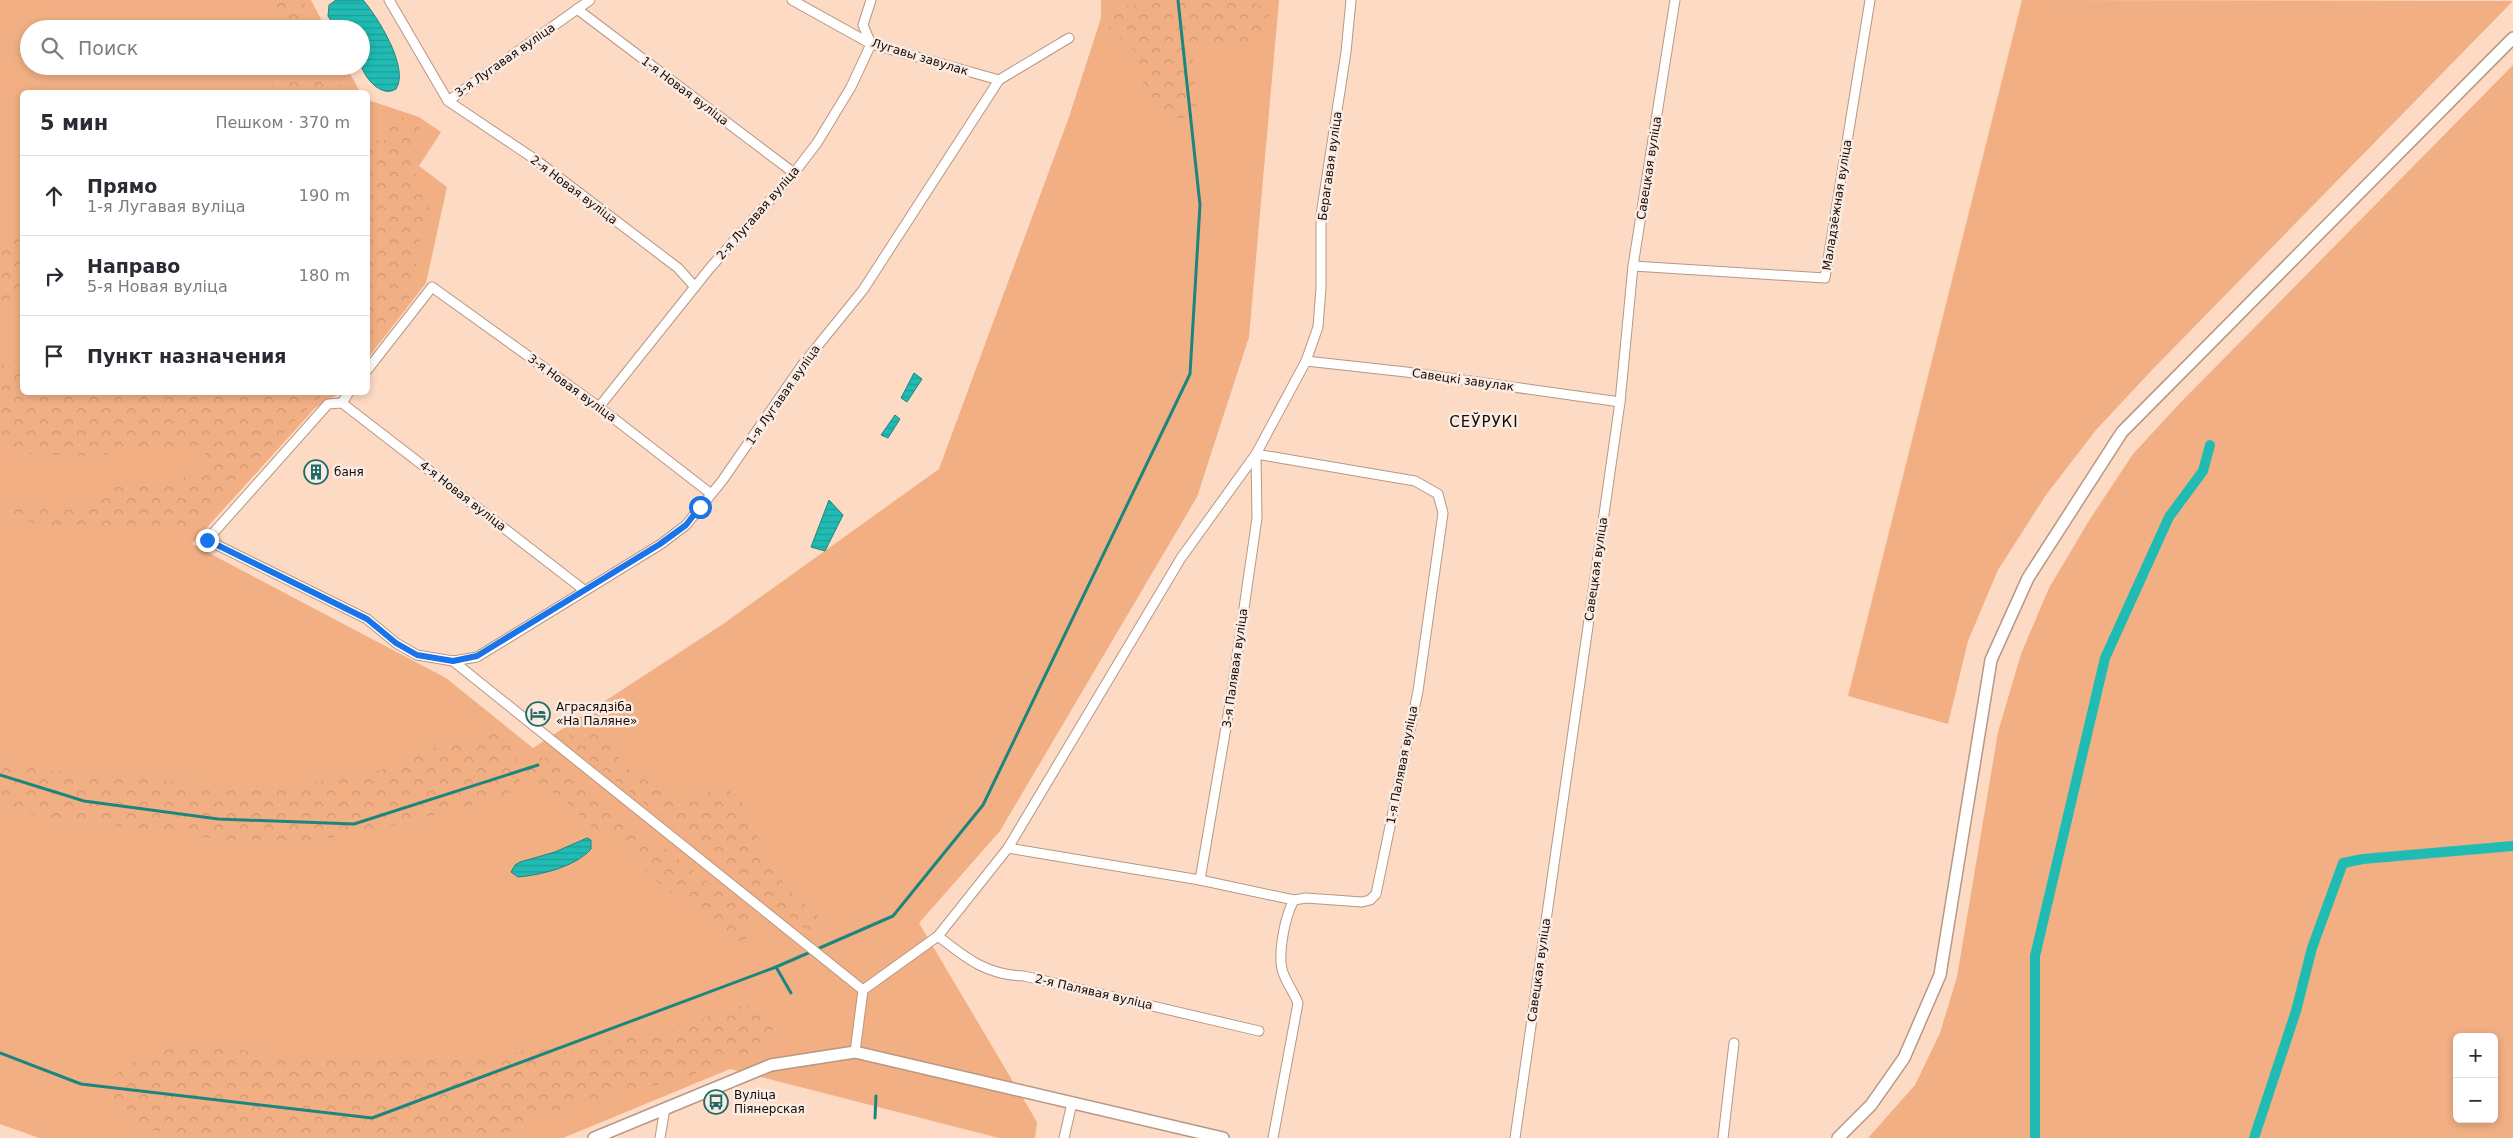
<!DOCTYPE html>
<html lang="ru">
<meta charset="utf-8">
<style>
:root{--surface:#fff;--page:#f7f7f7;--text:#2b2b33;--muted:#7c7c81;--line:#e1e1e2}
body{margin:0;font-family:"DejaVu Sans",sans-serif;background:var(--page);color:var(--text)}
.controls{position:absolute;right:15px;bottom:15px;display:grid;overflow:hidden;border-radius:8px;box-shadow:0 2px 8px #0003}
.controls button{width:45px;height:45px;display:grid;place-items:center;padding:0;border:0;border-bottom:1px solid var(--line);background:var(--surface);color:var(--text);font:25px sans-serif}
.stop{position:absolute;width:15px;height:15px;margin:-11px;border:4px solid #1a73e8;border-radius:50%;background:#fff}
.stop.end{background:#1a73e8;border-color:#fff;box-shadow:0 1px 5px #0008}
.list{margin:0;padding:0;list-style:none}
h2{display:flex;justify-content:space-between;align-items:center;height:65px;margin:0;padding:0 20px;font-size:21px}
h2 small{font-size:16px;font-weight:400;color:var(--muted)}
.list li{display:grid;grid-template-columns:32px 1fr auto;gap:15px;align-items:center;box-sizing:border-box;height:80px;padding:0 20px;border-top:1px solid var(--line)}
.list b{display:block;font-size:19px;white-space:nowrap}
.list p{margin:0;font-size:16px;white-space:nowrap;color:var(--muted)}
.list em{font-size:16px;font-style:normal;color:var(--muted)}
.icon{flex:none;width:28px;height:28px;fill:none;stroke:currentColor;stroke-width:2;stroke-linecap:round;stroke-linejoin:round}
.map{position:relative;flex:none;width:2513px;height:1138px;overflow:hidden}
.search{position:absolute;background:var(--surface);box-shadow:0 2px 8px #0003;left:20px;top:20px;width:350px;height:55px;display:flex;align-items:center;gap:12px;box-sizing:border-box;padding:0 18px;border-radius:28px;color:var(--muted);font-size:19px}
.panel{position:absolute;background:var(--surface);box-shadow:0 2px 8px #0003;left:20px;top:90px;width:350px;height:305px;border-radius:8px}
.map>svg:first-child{display:block}
</style>
<div class="map">
<svg width="2513" height="1138" viewBox="0 0 2513 1138">
<defs>
<pattern id="forest-crowns" width="20" height="18" patternUnits="userSpaceOnUse" patternTransform="scale(1.25)"><rect width="20" height="18" fill="#f2af84"/><path d="M2 6a3 3 0 1 1 6 0M12 15a3 3 0 1 1 6 0" fill="none" stroke="#cf9570"/></pattern>
<pattern id="water-rules" width="6" height="5" patternUnits="userSpaceOnUse" patternTransform="scale(1.25)"><rect width="6" height="5" fill="#20bbb3"/><path d="M0 2.5h6" fill="none" stroke="#1c9f98"/></pattern>
</defs>
<rect width="100%" height="100%" fill="#fddac4"/>
<g fill="#f2af84" fill-rule="evenodd">
<polygon points="0,0 311,0 326,29 29,29 29,66 346,66 360,92 22,92 22,392 340,393 315,408 192,544 446,678 533,748 723,624 939,469 1069,117 1101,18 1101,0 1279,0 1249,337 1197,497 1000,831 919,923 1037,1122 1035,1138 999,1138 730,1069 563,1138 39,1138 0,1124"/>
<polygon points="2022,0 2513,1 2151,371 2096,430 2046,495 1998,570 1968,641 1948,724 1848,696"/>
<path d="M 2513,65 L 2513,1138 L 1868,1138 L 1915,1085 L 1940,1033 L 1957,977 L 1998,732 L 2021,654 L 2049,588 L 2090,519 L 2133,454 L 2180,403 ZM 2457,1037 L 2494,1037 L 2494,1119 L 2457,1119 Z"/>
<polygon points="368,100 419,117 441,132 419,166 447,187 426,283 368,358"/>
</g>
<g fill="url(#forest-crowns)">
<polygon points="269,0 303,0 313,20 313,28 285,29"/>
<path d="M 1152,0 C 1175,0 1198,0 1221,0 C 1229,0 1240,0 1248,0 C 1254,2 1263,7 1267,12 C 1271,17 1271,25 1269,30 C 1260,67 1214,31 1196,52 C 1186,65 1202,98 1195,115 C 1183,119 1176,120 1165,114 C 1137,102 1147,74 1135,52 C 1129,41 1117,38 1109,29 L 1112,13 L 1118,9 Z"/>
<polygon points="299,79 336,82 349,92 256,92 275,84"/>
<path d="M 397,117 C 410,118 427,127 421,143 C 418,149 413,154 412,160 C 411,176 428,187 429,202 C 430,216 423,230 419,243 C 415,258 418,273 413,288 C 406,312 383,334 368,354 L 368,133 L 372,139 L 383,141 L 387,138 L 393,119 Z"/>
<polygon points="0,233 22,234 22,304 0,307"/>
<path d="M 0,364 L 22,370 L 22,392 L 327,393 L 314,401 L 206,513 L 188,526 L 176,529 L 96,531 L 67,530 L 0,516 L 0,504 L 73,510 C 101,507 99,492 119,486 C 128,483 137,485 146,486 C 165,488 181,481 196,469 C 200,465 206,460 206,453 C 205,447 200,446 195,445 L 93,456 L 0,453 Z"/>
<polygon points="585,723 594,723 602,728 622,763 638,776 670,794 693,798 716,789 726,789 736,795 743,804 766,854 786,887 822,919 823,926 820,930 806,930 575,749 569,742 570,732"/>
<path d="M 488,733 L 497,733 L 510,742 L 514,748 L 520,782 L 516,788 L 502,797 C 435,814 361,838 291,842 C 233,845 175,832 117,826 C 74,820 40,823 0,801 L 0,757 L 53,771 L 108,774 L 185,783 L 230,785 L 308,784 L 389,768 L 429,749 L 456,744 Z"/>
<polygon points="535,757 546,758 555,763 745,911 752,920 752,933 747,938 738,942 726,940 717,934 695,913 657,882 623,847 612,838 589,825 563,798 530,780 524,765 528,759"/>
<polygon points="737,1006 750,1007 762,1012 771,1024 774,1037 770,1048 757,1056 724,1061 687,1077 563,1109 491,1138 179,1136 153,1130 136,1122 122,1112 111,1094 112,1082 115,1075 139,1057 187,1045 213,1046 271,1054 325,1058 381,1055 488,1056 538,1049 573,1053 630,1033 678,1030 724,1009"/>
</g>
<g fill="url(#water-rules)" stroke="#1c867e">
<path d="M 336,0 L 363,0 C 377,16 410,68 396,89 C 382,98 365,79 361,65 C 358,55 361,40 361,29 L 336,29 L 328,16 L 329,5 Z"/>
<polygon points="914,373 922,379 907,402 901,398"/>
<polygon points="895,415 900,419 888,438 881,435"/>
<polygon points="829,500 843,515 825,551 811,547"/>
<path d="M 587,838 L 591,840 L 591,849 C 575,867 541,875 518,877 L 511,872 L 515,865 L 520,862 L 555,852 Z"/>
</g>
<g fill="none" stroke-linecap="round" stroke-linejoin="round">
<g stroke="#1c867e" stroke-width="3">
<polyline points="0,775 84,801 218,819 354,824 538,765"/>
<polyline points="776,967 791,993"/>
<polyline points="0,1053 81,1084 372,1118 776,967 893,916 983,805 1190,374 1200,205 1178,0"/>
<polyline points="875,1118 876,1096"/>
</g>
<g stroke="#20bbb3" stroke-width="10">
<polyline points="2035,1138 2035,956 2105,658 2169,517 2203,471 2210,445"/>
<polyline points="2254,1138 2296,1011 2312,948 2343,863 2363,859 2513,846"/>
</g>
<g stroke="#b89783" stroke-width="11">
<g id="minor">
<polyline points="389,0 448,101 590,0"/>
<polyline points="792,0 871,44 999,80"/>
<polyline points="577,9 794,173"/>
<polyline points="448,101 536,160 678,268 695,287"/>
<polyline points="1633,266 1825,278 1870,0"/>
<polyline points="1306,361 1406,372 1620,402"/>
<polyline points="368,369 432,287 599,407 710,493"/>
<polyline points="349,392 342,403 328,404 207,540 367,619 396,643 417,655 453,661 477,657 661,544 686,525 722,481 803,364 863,290 999,80 1069,38"/>
<polyline points="342,403 584,590"/>
<polyline points="599,407 710,268 794,173 817,143 851,87 871,44 863,25 871,0"/>
<polyline points="453,661 863,990 855,1052"/>
<polyline points="1008,848 1200,880 1294,900"/>
<path d="M 1200,880 L 1231,698 L 1257,518 L 1256,454 L 1415,481 L 1438,494 L 1443,513 L 1418,691 L 1376,894 L 1370,900 L 1362,902 L 1306,898 L 1294,900 C 1285,916 1276,958 1284,975 C 1288,985 1294,993 1298,1003 L 1273,1138"/>
<path d="M 938,936 C 966,958 986,975 1024,976 L 1259,1031"/>
<polyline points="863,990 938,936 1008,848 1181,558 1256,454 1306,361 1318,327 1321,288 1321,215 1346,52 1351,0"/>
<polyline points="660,1138 665,1108"/>
<polyline points="1064,1138 1072,1103"/>
<polyline points="1515,1138 1620,402 1633,266 1675,0"/>
<polyline points="1723,1138 1734,1043"/>
</g>
</g>
<g stroke="#b89783" stroke-width="14">
<g id="tertiary">
<polyline points="594,1138 771,1065 855,1052 1223,1138"/>
<polyline points="1838,1138 1871,1105 1904,1058 1940,975 1991,660 2028,578 2122,432 2513,38"/>
</g>
</g>
<use href="#minor" stroke="#fff" stroke-width="9"/>
<use href="#tertiary" stroke="#fff" stroke-width="11"/>
</g>
<g fill="none" stroke-linecap="round" stroke-linejoin="round">
<polyline stroke="#1a73e8" stroke-width="6" points="207,540 367,619 396,643 417,655 453,661 477,656 660,544 686,525 700,507"/>
</g>
<defs>
<g id="building-ring" transform="scale(1.25)"><circle r="9.5" fill="#faece3" stroke="#206b67" stroke-width="1.5"/><path d="M-4-6H4V6H1V3H-1V6H-4ZM-2.5-4.3h1.7v1.8h-1.7ZM.8-4.3h1.7v1.8H.8ZM-2.5-1h1.7V.8h-1.7ZM.8-1h1.7V.8H.8Z" fill="#206b67"/></g>
<g id="hotel-ring" transform="scale(1.25)"><circle r="9.5" fill="#faece3" stroke="#206b67" stroke-width="1.5"/><path d="M-6-4.5h1.5V1H6V5H4.5V3h-9V5H-6ZM-4 0a1.8 1.8 0 1 1 3.6 0ZM.5 0V-2.5h3Q6-2.5 6 0Z" fill="#206b67"/></g>
<g id="bus-ring" transform="scale(1.25)"><circle r="9.5" fill="#faece3" stroke="#206b67" stroke-width="1.5"/><path d="M-5-6H5V4H4V6H2V4H-2V6H-4V4H-5ZM-3.5-4V0h7V-4ZM-3.5 1.2v1.5H-2V1.2ZM2 1.2v1.5H3.5V1.2Z" fill="#206b67"/></g>
</defs>
<g fill-rule="evenodd">
<use href="#building-ring" x="316" y="472"/>
<use href="#hotel-ring" x="538" y="714"/>
<use href="#bus-ring" x="716" y="1102"/>
</g>
<g text-anchor="middle" stroke-width="5" stroke-linejoin="round" paint-order="stroke">
<g font-size="12" fill="#140904" stroke="#faece3">
<text transform="translate(920 57) rotate(17)" y="4">Лугавы завулак</text>
<text transform="translate(505 60) rotate(-35)" y="4">3-я Лугавая вуліца</text>
<text transform="translate(685 91) rotate(37)" y="4">1-я Новая вуліца</text>
<text transform="translate(1330 166) rotate(-82)" y="4">Берагавая вуліца</text>
<text transform="translate(1649 168) rotate(-81)" y="4">Савецкая вуліца</text>
<text transform="translate(574 190) rotate(37)" y="4">2-я Новая вуліца</text>
<text transform="translate(1837 205) rotate(-81)" y="4">Маладзёжная вуліца</text>
<text transform="translate(758 213) rotate(-49)" y="4">2-я Лугавая вуліца</text>
<text transform="translate(1463 380) rotate(8)" y="4">Савецкі завулак</text>
<text transform="translate(572 388) rotate(36)" y="4">3-я Новая вуліца</text>
<text transform="translate(783 395) rotate(-55)" y="4">1-я Лугавая вуліца</text>
<text transform="translate(463 496) rotate(38)" y="4">4-я Новая вуліца</text>
<text transform="translate(1596 569) rotate(-82)" y="4">Савецкая вуліца</text>
<text transform="translate(1235 668) rotate(-82)" y="4">3-я Палявая вуліца</text>
<text transform="translate(1402 765) rotate(-79)" y="4">1-я Палявая вуліца</text>
<text transform="translate(1539 970) rotate(-82)" y="4">Савецкая вуліца</text>
<text transform="translate(1094 992) rotate(13)" y="4">2-я Палявая вуліца</text>
</g>
<g font-size="12" fill="#140904" stroke="#faece3" text-anchor="start">
<text x="334" y="476">баня</text>
<text x="556" y="711">Аграсядзіба<tspan x="556" dy="14">«На Паляне»</tspan></text>
<text x="734" y="1099">Вуліца<tspan x="734" dy="14">Піянерская</tspan></text>
</g>
<g font-size="15" letter-spacing="1" fill="#140904" stroke="#faece3">
<text x="1484" y="427">СЕЎРУКІ</text>
</g>
</g>
</svg>
<div class="controls">
<button>+</button>
<button>−</button>
</div>
<div class="stop" style="left:700px;top:507px"></div>
<div class="stop end" style="left:207px;top:540px"></div>
<div class="search"><svg class="icon" aria-label="search" viewBox="0 0 24 24"><circle cx="10" cy="10" r="6"/><path d="M15 15l6 6"/></svg>Поиск</div>
<section class="panel">
<h2>5 мин<small>Пешком · 370 m</small></h2>
<ul class="list">
<li><svg class="icon" aria-label="ahead" viewBox="0 0 24 24"><path d="M12 20V5M6 11l6-6 6 6"/></svg><div><b>Прямо</b><p>1-я Лугавая вуліца</p></div><em>190 m</em></li>
<li><svg class="icon" aria-label="right" viewBox="0 0 24 24"><path d="M7 20v-9h11M14 6l5 5-5 5"/></svg><div><b>Направо</b><p>5-я Новая вуліца</p></div><em>180 m</em></li>
<li><svg class="icon" aria-label="arrive" viewBox="0 0 24 24"><path d="M6 21V4h12l-3 4 3 4H6"/></svg><div><b>Пункт назначения</b></div></li>
</ul>
</section>
</div>
